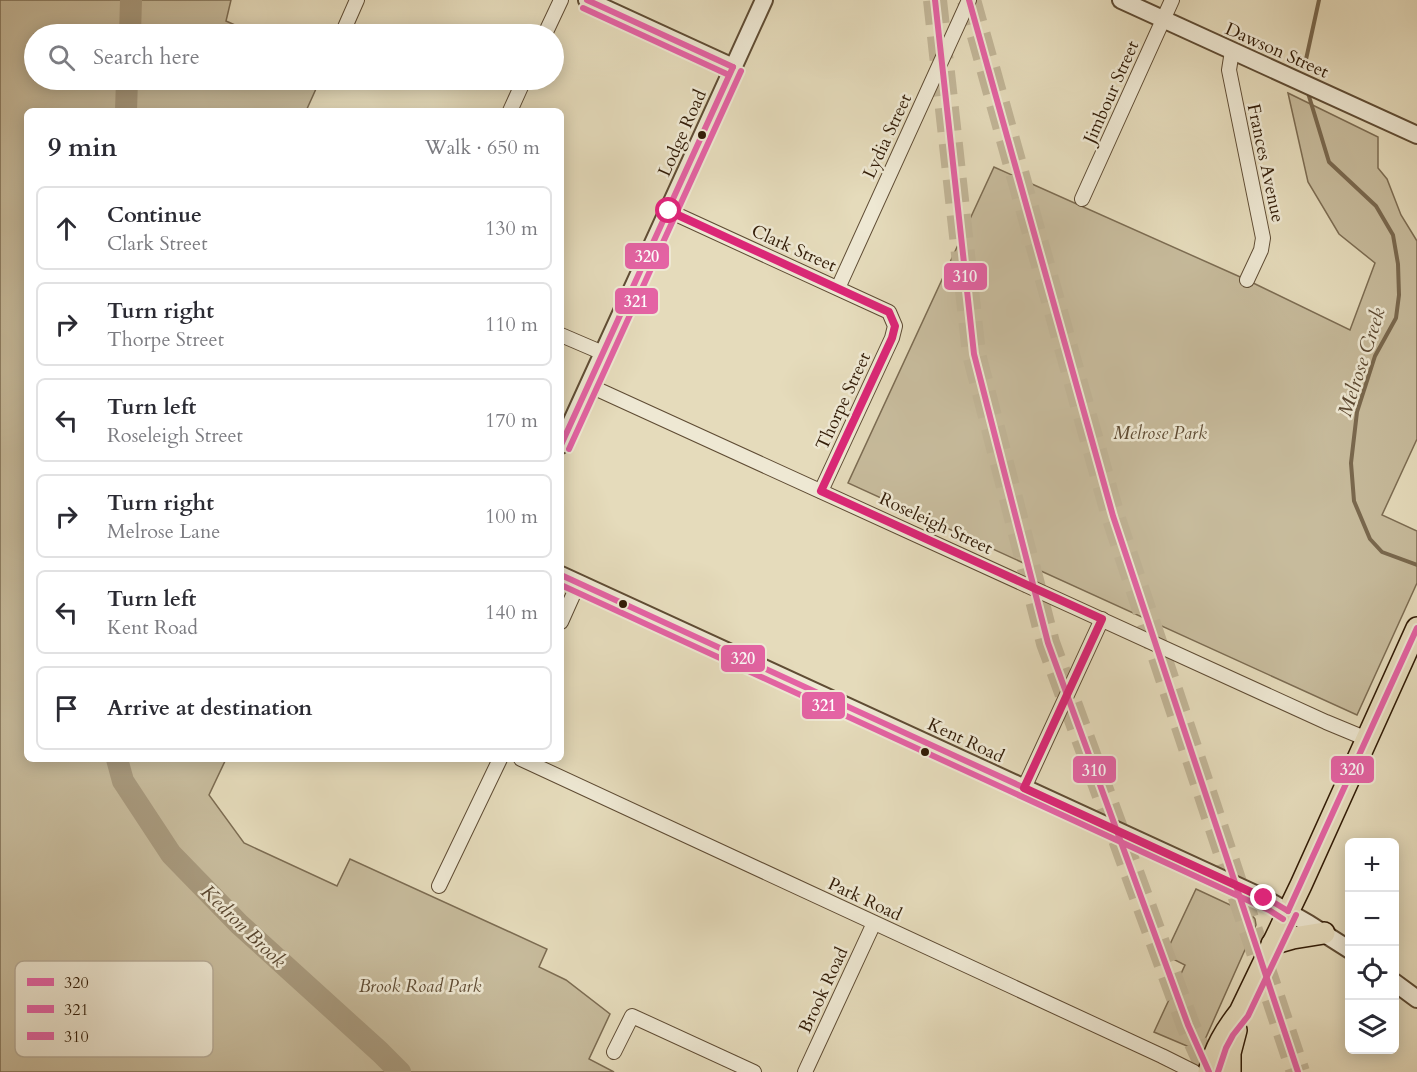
<!DOCTYPE html>
<meta charset="utf-8">
<style>
:root{--surface:#fff;--page:#f2f2f3;--text:#2b2b33;--muted:#7c7c81;--line:#e1e1e2}
body{margin:0;font-family:Cardo,serif;background:var(--page);color:var(--text)}
.controls{position:absolute;right:18px;bottom:18px;display:grid;overflow:hidden;border-radius:9px;box-shadow:0 3px 15px #0003}
.controls button{width:54px;height:54px;display:grid;place-items:center;padding:0;border:0;border-bottom:2px solid var(--line);background:var(--surface);color:var(--text);font:30px sans-serif}
.stop{position:absolute;width:18px;height:18px;margin:-14px;border:4px solid #db2777;border-radius:50%;background:#fff}
.stop.end{background:#db2777;border-color:#fff;box-shadow:0 2px 6px #0008}
.list{margin:0;padding:0;list-style:none}
h2{display:flex;justify-content:space-between;align-items:center;height:78px;margin:0;padding:0 24px;font-size:26px}
h2 small{font-size:20px;font-weight:400;color:var(--muted)}
.list li{display:grid;grid-template-columns:39px 1fr auto;gap:18px;align-items:center;box-sizing:border-box;height:84px;margin:0 12px 12px;padding:0 12px;border:2px solid var(--line);border-radius:9px}
.list b{display:block;font-size:22px;white-space:nowrap}
.list p{margin:0;font-size:20px;white-space:nowrap;color:var(--muted)}
.list em{font-size:20px;font-style:normal;color:var(--muted)}
.icon{flex:none;width:33px;height:33px;fill:none;stroke:currentColor;stroke-width:2;stroke-linecap:round;stroke-linejoin:round}
.map{position:relative;flex:none;width:1417px;height:1072px;overflow:hidden}
.search{position:absolute;background:var(--surface);box-shadow:0 3px 15px #0003;left:24px;top:24px;width:540px;height:66px;display:flex;align-items:center;gap:15px;box-sizing:border-box;padding:0 21px;border-radius:33px;color:var(--muted);font-size:22px}
.panel{position:absolute;background:var(--surface);box-shadow:0 3px 15px #0003;left:24px;top:108px;width:540px;height:654px;border-radius:9px}
.map>svg:first-child{display:block}
</style>
<div class="map">
<svg width="1417" height="1072" viewBox="0 0 1417 1072">
<rect width="100%" height="100%" fill="#e5dbbb"/>
<filter id="stains"><feTurbulence type="fractalNoise" baseFrequency=".00333" numOctaves="4"/><feColorMatrix values="0 0 0 0 .2 0 0 0 0 .09 0 0 0 0 .02 0 0 0 .5 -.17"/></filter>
<radialGradient id="worn" r=".72"><stop offset=".6" stop-color="#630" stop-opacity="0"/><stop offset="1" stop-color="#630" stop-opacity=".3"/></radialGradient>
<g fill="#c7bb9c" stroke="#7c6c52" stroke-width="1.5">
<polygon points="0,0 231,0 226,21 255,34 34,34 34,80 320,80 306,111 27,111 27,759 226,759 209,795 244,843 337,886 350,859 547,949 539,967 566,980 610,1014 589,1059 614,1072 0,1072"/>
<polygon points="1288,93 1378,137 1378,168 1387,179 1401,215 1417,241 1417,439 1382,515 1417,531 1417,583 1357,715 848,483 994,167 1247,280 1350,330 1375,263 1339,234 1308,182"/>
<polygon points="1196,889 1252,915 1255,919 1256,925 1203,1044 1199,1048 1194,1049 1154,1032 1185,965 1165,955"/>
</g>
<g fill="none" stroke-linecap="round" stroke-linejoin="round">
<g stroke="#79684e" stroke-width="4">
<polyline points="1305,64 1319,0"/>
<polyline points="1308,93 1329,162 1376,206 1393,235 1398,264 1399,295 1396,318 1375,356 1357,412 1351,463 1354,501 1370,539 1382,552 1417,565"/>
</g>
<g stroke="#a89a7e" stroke-width="22">
<polyline points="130,34 131,0"/>
<polyline points="126,111 127,80"/>
<polyline points="117,759 123,781 171,854 239,924 380,1052 400,1072"/>
</g>
<g stroke="#c1b597" stroke-width="24" stroke-dasharray="24 12" stroke-linecap="butt">
<polyline points="935,0 974,354 1048,643 1188,1025 1209,1072"/>
<polyline points="969,0 1113,516 1298,1072"/>
</g>
<g stroke="#5f4c34" stroke-width="16">
<g id="minor">
<polyline points="342,34 357,0"/>
<polyline points="545,34 561,0"/>
<polyline points="1232,51 1229,70 1263,238 1261,250 1247,280"/>
<polyline points="510,111 524,80"/>
<polyline points="1082,199 1172,0"/>
<polyline points="669,211 889,312 895,326 892,338 821,491"/>
<polyline points="838,288 969,0"/>
<polyline points="561,335 603,353"/>
<polyline points="588,385 1326,722 1367,739"/>
<polyline points="561,622 578,584"/>
<polyline points="521,759 1162,1056 1194,1072"/>
<polyline points="1024,788 1102,619"/>
<polyline points="439,886 500,759"/>
<polyline points="614,1052 632,1016 754,1072"/>
<polyline points="805,1072 874,923"/>
</g>
</g>
<g stroke="#5f4c34" stroke-width="20">
<g id="tertiary">
<polyline points="587,0 733,67"/>
<polyline points="1121,0 1417,135"/>
<polyline points="561,445 764,0"/>
<polyline points="561,575 1264,898 1309,924 1350,950"/>
<polyline points="1394,982 1417,999"/>
</g>
</g>
<g stroke="#321c07" stroke-width="24">
<g id="primary">
<polyline points="1272,944 1293,938 1324,933"/>
<path d="M 1209,1072 C 1215,1048 1225,1031 1240,1012 L 1301,885 L 1417,628"/>
<polyline points="1230,1072 1230,1053 1236,1030"/>
</g>
</g>
<use href="#minor" stroke="#eee8d3" stroke-width="14"/>
<use href="#tertiary" stroke="#eee8d3" stroke-width="16"/>
<use href="#primary" stroke="#e5dbbb" stroke-width="21"/>
<g stroke="#eee8d3" stroke-width="10">
<g id="bus-1">
<polyline points="587,0 733,67"/>
<polyline points="561,445 733,67"/>
<polyline points="561,575 1273,902 1288,911"/>
<polyline points="1288,911 1417,628"/>
</g>
</g>
<g stroke="#eee8d3" stroke-width="10">
<g id="bus-2">
<polyline points="583,8 729,75"/>
<polyline points="569,449 741,71"/>
<polyline points="561,585 1269,910 1283,919"/>
<polyline points="1218,1072 1226,1048 1233,1035 1248,1016 1296,915"/>
</g>
</g>
<g stroke="#eee8d3" stroke-width="10">
<g id="bus-3">
<polyline points="935,0 974,354 1048,643 1188,1025 1209,1072"/>
<polyline points="969,0 1113,516 1298,1072"/>
</g>
</g>
<use href="#bus-1" stroke="#e463a4" stroke-width="6"/>
<use href="#bus-2" stroke="#e463a4" stroke-width="6"/>
<use href="#bus-3" stroke="#e463a4" stroke-width="6"/>
</g>
<g fill="none" stroke-linecap="round" stroke-linejoin="round">
<polyline stroke="#db2777" stroke-width="8" points="669,211 889,312 895,326 892,338 821,491 1102,619 1024,788 1264,898"/>
</g>
<g fill="#321c07" stroke="#eee8d3" stroke-width="2">
<circle cx="702" cy="135" r="5"/>
<circle cx="623" cy="604" r="5"/>
<circle cx="925" cy="752" r="5"/>
</g>
<g text-anchor="middle" stroke-width="5" stroke-linejoin="round" paint-order="stroke">
<g font-size="18" fill="#321c07" stroke="#eee8d3">
<text transform="translate(1277 50) rotate(24)" y="6">Dawson Street</text>
<text transform="translate(1111 92) rotate(-66)" y="6">Jimbour Street</text>
<text transform="translate(682 133) rotate(-66)" y="6">Lodge Road</text>
<text transform="translate(887 136) rotate(-65)" y="6">Lydia Street</text>
<text transform="translate(1266 163) rotate(78)" y="6">Frances Avenue</text>
<text transform="translate(794 248) rotate(24)" y="6">Clark Street</text>
<text transform="translate(843 401) rotate(-65)" y="6">Thorpe Street</text>
<text transform="translate(936 523) rotate(25)" y="6">Roseleigh Street</text>
<text transform="translate(966 740) rotate(25)" y="6">Kent Road</text>
<text transform="translate(865 899) rotate(25)" y="6">Park Road</text>
<text transform="translate(823 990) rotate(-65)" y="6">Brook Road</text>
</g>
<g font-size="18" font-style="italic" fill="#5f4c34" stroke="#eee8d3">
<text x="1160" y="439">Melrose Park</text>
<text x="420" y="992">Brook Road Park</text>
</g>
<g font-size="20" font-style="italic" fill="#5b4831" stroke="#eee8d3">
<text transform="translate(1361 362) rotate(-72)" y="7">Melrose Creek</text>
<text transform="translate(244 926) rotate(44)" y="7">Kedron Brook</text>
</g>
</g>
<rect x="15" y="961" width="198" height="96" rx="9" fill="#eee8d3" stroke="#b6ab96" stroke-width="1.5"/>
<rect x="27" y="978" width="27" height="8" fill="#e463a4"/>
<rect x="27" y="1005" width="27" height="8" fill="#e463a4"/>
<rect x="27" y="1032" width="27" height="8" fill="#e463a4"/>
<g font-size="16" fill="#321c07">
<text x="64" y="988">320</text>
<text x="64" y="1015">321</text>
<text x="64" y="1042">310</text>
</g>
<g stroke="#eee8d3" stroke-width="2">
<rect x="624" y="242" width="46" height="28" rx="6" fill="#e463a4"/>
<rect x="943" y="262" width="45" height="29" rx="6" fill="#e463a4"/>
<rect x="614" y="287" width="45" height="28" rx="6" fill="#e463a4"/>
<rect x="720" y="644" width="46" height="29" rx="6" fill="#e463a4"/>
<rect x="801" y="691" width="45" height="29" rx="6" fill="#e463a4"/>
<rect x="1330" y="755" width="45" height="29" rx="6" fill="#e463a4"/>
<rect x="1072" y="755" width="45" height="29" rx="6" fill="#e463a4"/>
</g>
<g font-size="16" text-anchor="middle" font-weight="bold" fill="#fff">
<text x="647" y="262">320</text>
<text x="965" y="282">310</text>
<text x="636" y="307">321</text>
<text x="743" y="664">320</text>
<text x="824" y="711">321</text>
<text x="1352" y="775">320</text>
<text x="1094" y="776">310</text>
</g>
<rect width="100%" height="100%" filter="url(#stains)"/>
<rect width="100%" height="100%" fill="url(#worn)"/>
</svg>
<div class="controls">
<button>+</button>
<button>−</button>
<button><svg class="icon" aria-label="locate" viewBox="0 0 24 24"><circle cx="12" cy="12" r="6"/><path d="M12 2v4M12 18v4M2 12h4M18 12h4"/></svg></button>
<button><svg class="icon" aria-label="layers" viewBox="0 0 24 24"><path d="M12 4l9 5-9 5-9-5zM3 14l9 5 9-5"/></svg></button>
</div>
<div class="stop" style="left:669px;top:211px"></div>
<div class="stop end" style="left:1264px;top:898px"></div>
<div class="search"><svg class="icon" aria-label="search" viewBox="0 0 24 24"><circle cx="10" cy="10" r="6"/><path d="M15 15l6 6"/></svg>Search here</div>
<section class="panel">
<h2>9 min<small>Walk · 650 m</small></h2>
<ul class="list">
<li><svg class="icon" aria-label="ahead" viewBox="0 0 24 24"><path d="M12 20V5M6 11l6-6 6 6"/></svg><div><b>Continue</b><p>Clark Street</p></div><em>130 m</em></li>
<li><svg class="icon" aria-label="right" viewBox="0 0 24 24"><path d="M7 20v-9h11M14 6l5 5-5 5"/></svg><div><b>Turn right</b><p>Thorpe Street</p></div><em>110 m</em></li>
<li><svg class="icon" aria-label="left" viewBox="0 0 24 24"><path d="M17 20v-9H6M10 6l-5 5 5 5"/></svg><div><b>Turn left</b><p>Roseleigh Street</p></div><em>170 m</em></li>
<li><svg class="icon" aria-label="right" viewBox="0 0 24 24"><path d="M7 20v-9h11M14 6l5 5-5 5"/></svg><div><b>Turn right</b><p>Melrose Lane</p></div><em>100 m</em></li>
<li><svg class="icon" aria-label="left" viewBox="0 0 24 24"><path d="M17 20v-9H6M10 6l-5 5 5 5"/></svg><div><b>Turn left</b><p>Kent Road</p></div><em>140 m</em></li>
<li><svg class="icon" aria-label="arrive" viewBox="0 0 24 24"><path d="M6 21V4h12l-3 4 3 4H6"/></svg><div><b>Arrive at destination</b></div></li>
</ul>
</section>
</div>
